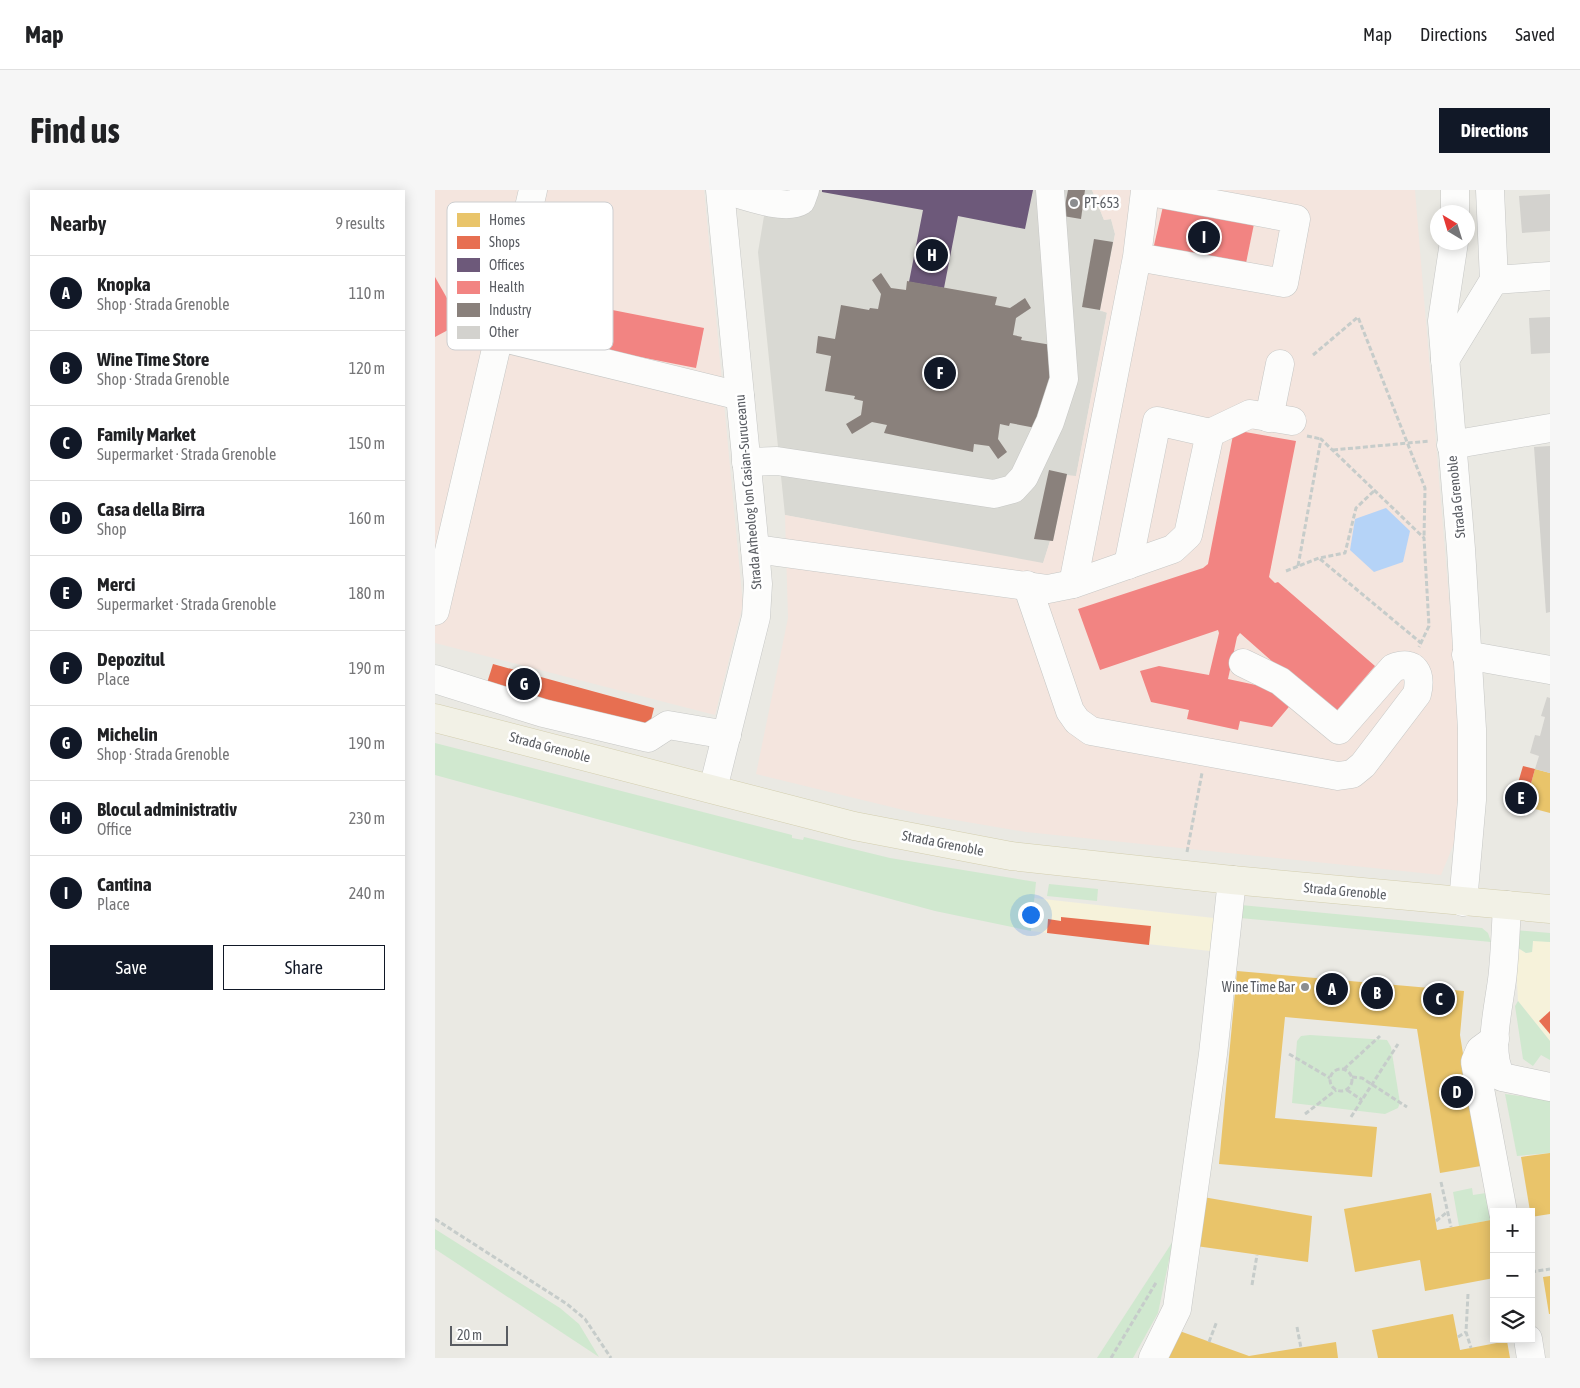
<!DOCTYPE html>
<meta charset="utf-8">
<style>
:root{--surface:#fff;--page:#f6f6f6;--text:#202124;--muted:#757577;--line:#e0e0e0;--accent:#111827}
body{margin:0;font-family:"Asap Condensed",sans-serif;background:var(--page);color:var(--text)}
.controls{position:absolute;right:15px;bottom:15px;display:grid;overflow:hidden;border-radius:0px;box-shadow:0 2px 12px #0003}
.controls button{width:45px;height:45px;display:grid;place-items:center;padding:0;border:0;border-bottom:1px solid var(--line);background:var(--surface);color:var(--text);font:25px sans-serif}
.compass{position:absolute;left:995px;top:15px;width:45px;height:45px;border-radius:50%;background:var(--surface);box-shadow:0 2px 12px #0003;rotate:322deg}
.scale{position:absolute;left:15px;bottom:12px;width:58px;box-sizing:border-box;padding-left:5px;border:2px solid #595c62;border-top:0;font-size:14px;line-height:18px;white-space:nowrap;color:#595c62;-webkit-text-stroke:4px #fff;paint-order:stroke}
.you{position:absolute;left:595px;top:724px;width:18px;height:18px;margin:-12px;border:4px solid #fff;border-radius:50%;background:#1a73e8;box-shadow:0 0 0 8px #1a73e833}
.badge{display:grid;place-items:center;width:32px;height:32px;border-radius:50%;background:var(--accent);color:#fff;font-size:16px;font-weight:700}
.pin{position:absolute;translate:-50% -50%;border:2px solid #fff;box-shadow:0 1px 5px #0006}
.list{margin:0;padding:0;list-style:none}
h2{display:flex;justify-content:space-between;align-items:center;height:65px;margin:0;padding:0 20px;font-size:21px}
h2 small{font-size:16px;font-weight:400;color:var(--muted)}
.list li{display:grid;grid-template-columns:32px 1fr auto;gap:15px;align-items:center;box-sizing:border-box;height:75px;padding:0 20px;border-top:1px solid var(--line)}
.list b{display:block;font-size:19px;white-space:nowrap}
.list p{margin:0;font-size:16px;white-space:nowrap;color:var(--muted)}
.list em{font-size:16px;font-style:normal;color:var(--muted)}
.actions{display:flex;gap:10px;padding:15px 20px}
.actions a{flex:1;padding:11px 0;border:1px solid var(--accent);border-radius:0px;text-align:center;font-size:18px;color:var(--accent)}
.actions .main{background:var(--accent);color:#fff}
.icon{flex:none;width:28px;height:28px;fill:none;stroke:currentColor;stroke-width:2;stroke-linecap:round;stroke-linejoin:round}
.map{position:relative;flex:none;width:1115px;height:1168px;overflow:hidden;border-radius:0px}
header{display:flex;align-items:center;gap:30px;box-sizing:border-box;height:70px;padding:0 25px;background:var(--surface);border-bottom:1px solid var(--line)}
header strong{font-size:24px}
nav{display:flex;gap:28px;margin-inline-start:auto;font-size:18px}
.intro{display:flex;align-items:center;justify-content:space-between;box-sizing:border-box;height:120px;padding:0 30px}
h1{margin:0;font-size:35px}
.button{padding:12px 22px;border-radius:0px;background:var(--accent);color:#fff;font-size:18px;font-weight:700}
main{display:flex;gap:30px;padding:0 30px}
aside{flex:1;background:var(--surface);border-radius:0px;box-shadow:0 2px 12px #0003}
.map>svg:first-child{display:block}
</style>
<header>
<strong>Map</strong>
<nav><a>Map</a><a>Directions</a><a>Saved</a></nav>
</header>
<div class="intro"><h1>Find us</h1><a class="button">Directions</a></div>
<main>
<aside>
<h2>Nearby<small>9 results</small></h2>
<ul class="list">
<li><span class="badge">A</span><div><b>Knopka</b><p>Shop · Strada Grenoble</p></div><em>110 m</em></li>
<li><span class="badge">B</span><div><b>Wine Time Store</b><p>Shop · Strada Grenoble</p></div><em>120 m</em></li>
<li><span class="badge">C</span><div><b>Family Market</b><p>Supermarket · Strada Grenoble</p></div><em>150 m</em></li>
<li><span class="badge">D</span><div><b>Casa della Birra</b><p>Shop</p></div><em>160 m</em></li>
<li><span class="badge">E</span><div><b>Merci</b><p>Supermarket · Strada Grenoble</p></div><em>180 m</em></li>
<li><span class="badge">F</span><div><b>Depozitul</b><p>Place</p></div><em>190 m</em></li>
<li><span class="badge">G</span><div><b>Michelin</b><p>Shop · Strada Grenoble</p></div><em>190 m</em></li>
<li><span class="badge">H</span><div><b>Blocul administrativ</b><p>Office</p></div><em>230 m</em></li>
<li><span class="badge">I</span><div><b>Cantina</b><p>Place</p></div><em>240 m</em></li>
</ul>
<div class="actions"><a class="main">Save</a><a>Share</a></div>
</aside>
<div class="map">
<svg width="1115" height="1168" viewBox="0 0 1115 1168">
<rect width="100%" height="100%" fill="#eae9e3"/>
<g fill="#f6f2da">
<polygon points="599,708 779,728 775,761 596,741"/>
<polygon points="1098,750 1115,752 1115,851 1083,811 1080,756 1091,763 1097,762"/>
</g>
<polygon fill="#d9d9d3" points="326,0 657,0 669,30 676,29 680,44 665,121 672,122 641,286 632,286 618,351 615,351 608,374 350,325 323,62 329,26"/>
<g fill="#f4e5de">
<polygon points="0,0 269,0 308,415 280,525 0,453"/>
<polygon points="657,0 980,0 1020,482 1025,591 1020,651 1006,685 591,642 485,624 321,584 353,428 350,325 608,373 615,351 618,351 632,285 641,286 672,123 665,120 680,44 676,29 669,30"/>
</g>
<g fill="#d0e8cf">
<polygon points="0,553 357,645 357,648 368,650 369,647 455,668 601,692 596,741 500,721 0,585"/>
<polygon points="614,694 663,699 662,711 612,706"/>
<polygon points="806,715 1047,738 1053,743 1056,752 805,728"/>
<polygon points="1080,740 1115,743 1115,752 1098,751 1097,762 1091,763 1080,756"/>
<polygon points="1083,811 1115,851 1115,870 1106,865 1098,876 1088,869 1080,816"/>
<polygon points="875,845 952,850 956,857 965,913 963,918 950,924 857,913 862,851 866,846"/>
<polygon points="1070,904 1115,910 1115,963 1082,966"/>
<polygon points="1037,998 1038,1005 1051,1003 1056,1030 1024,1036 1018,1002"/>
<polygon points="0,1039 125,1118 144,1134 164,1167 0,1059"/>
<polygon points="738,1051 723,1123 698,1168 662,1168"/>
</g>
<polygon fill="#b5d3f7" points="951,318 975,341 968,372 939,382 915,360 920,329"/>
<g fill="#e9c46a">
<polygon points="1100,579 1115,583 1115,623 1100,619 1102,610 1092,608"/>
<polygon points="802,781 1029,801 1025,845 1046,976 1005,983 982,839 850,827 840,928 942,937 937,987 784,974"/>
<polygon points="1115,963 1115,1024 1096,1027 1086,967"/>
<polygon points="996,1003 1002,1040 1056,1030 1059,1046 1059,1088 990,1101 985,1070 920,1082 909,1019"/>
<polygon points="768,1007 877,1026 873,1072 761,1056"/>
<polygon points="1115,1086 1115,1124 1114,1124 1108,1087"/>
<polygon points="1018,1124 1025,1160 1072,1151 1075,1168 943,1168 937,1140"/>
<polygon points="739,1139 814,1166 901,1152 903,1168 723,1168"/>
</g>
<g fill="#e76f51">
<polygon points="58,474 219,518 214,538 52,493"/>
<polygon points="1088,576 1100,579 1092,608 1102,610 1100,619 1077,613"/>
<polygon points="626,727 716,736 714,755 612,743 613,729 626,731"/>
<polygon points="1115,821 1115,844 1104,831"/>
</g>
<polygon fill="#6d597a" points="387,0 598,0 590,39 523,26 509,98 474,92 488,20 387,2"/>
<g fill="#f28482">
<polygon points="729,12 820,29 809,83 717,64"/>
<polygon points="0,87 26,133 0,147"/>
<polygon points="96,104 269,138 261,178 88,144"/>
<polygon points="799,240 861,251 834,387 840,393 843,392 940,476 898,525 805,443 802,447 793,489 844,500 858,512 837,537 805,531 803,540 752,529 754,520 716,512 705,481 724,476 774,485 784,443 783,440 665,480 643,419 768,378 773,374"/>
</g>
<g fill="#8a817c">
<polygon points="633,0 650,0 646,29 628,26"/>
<polygon points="659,49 678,52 665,120 647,117"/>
<polygon points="446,83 456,98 471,100 472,91 562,107 560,115 575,118 590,108 596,118 581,128 578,145 587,147 586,150 623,156 606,239 575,233 574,236 565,234 563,249 572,262 563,269 554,256 539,254 538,262 449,243 452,235 437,232 417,244 411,234 426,225 428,211 419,209 420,206 390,201 396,166 381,163 383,146 400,149 406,115 434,120 435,118 443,119 446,104 437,90"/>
<polygon points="614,280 632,284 618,351 599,349"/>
</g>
<g fill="#d3d2ce">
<polygon points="1115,4 1115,41 1087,43 1084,6"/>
<polygon points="1115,127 1115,163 1096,164 1094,128"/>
<polygon points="1115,256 1115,422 1111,423 1099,257"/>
<polygon points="1112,507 1115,508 1115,583 1100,579 1104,566 1095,563 1100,545 1105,546 1110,527 1106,526"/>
</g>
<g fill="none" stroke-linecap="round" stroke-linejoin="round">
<g stroke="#c6c7c5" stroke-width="29">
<g id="minor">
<path d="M 290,0 C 308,5 350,21 366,11 L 370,0"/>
<polyline points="1020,22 1020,0"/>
<polyline points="1019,52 1007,131 1026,359 1037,539 1037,610 1028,712"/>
<polyline points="1059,90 1115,86"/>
<polyline points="64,147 305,206"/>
<polyline points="1010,170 1059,90 1055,0"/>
<polyline points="834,228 845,174"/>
<polyline points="1016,255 1115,238"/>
<polyline points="311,272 342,271 559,304 578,299 589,287 615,232 629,189 615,0"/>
<polyline points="320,359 613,399 638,394 738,359 753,345 775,243 815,224 857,231"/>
<polyline points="693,375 722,231 775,243"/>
<polyline points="638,394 702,67 710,1 861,29 849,93 702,67"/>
<path d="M 592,395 L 635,521 L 642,531 L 656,541 L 903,586 L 917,584 L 928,575 L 982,504 C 987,484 980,469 958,478 L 904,540 L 845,491 L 808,473"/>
<polyline points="0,421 98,0"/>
<polyline points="1031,465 1115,480"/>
<polyline points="0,489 108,523 213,548 233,535 292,545"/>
<polyline points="278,599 321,427 323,394 320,359 285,0"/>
<path d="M 1072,715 C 1071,737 1070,759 1068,781 C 1066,809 1050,863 1067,887 L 1115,897"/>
<polyline points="1060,849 1045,860 1040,872 1068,1022"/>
<polyline points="1093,1149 1096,1168"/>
<polyline points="718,1168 742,1119 778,864 797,690"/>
</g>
</g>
<g stroke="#d3ceaf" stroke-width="29">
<polyline id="major" points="0,528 419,636 576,666 797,690 1115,719"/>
</g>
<g stroke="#c6ccca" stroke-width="3" stroke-dasharray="5 2.5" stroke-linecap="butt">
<polyline points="878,165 923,127 990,298 989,348"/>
<polyline points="872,246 886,249"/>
<polyline points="898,260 995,251"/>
<polyline points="885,369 986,453"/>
<polyline points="863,376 886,249 989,348 994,436 984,457"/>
<polyline points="851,381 884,368 910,363 921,318 940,300"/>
<polyline points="752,662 767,583"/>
<polyline points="854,864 895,888"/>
<circle cx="906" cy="890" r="11"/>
<polyline points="909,879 945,846"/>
<polyline points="917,887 927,888 972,917"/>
<polyline points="912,900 927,910"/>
<polyline points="870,924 901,900"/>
<polyline points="916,927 963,854"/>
<polyline points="1006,992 1016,1037"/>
<polyline points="0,1029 132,1114 150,1129 176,1168"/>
<polyline points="1001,1031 1011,1023"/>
<polyline points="1096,1082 1115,1079"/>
<polyline points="817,1095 822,1065"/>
<polyline points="1033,1104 1031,1142 1036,1158"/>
<polyline points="862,1137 866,1158"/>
<polyline points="1023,1147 1031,1142"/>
<polyline points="774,1152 782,1131"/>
<polyline points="676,1168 722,1091"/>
</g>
<use href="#minor" stroke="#fcfcfb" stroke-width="28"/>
<use href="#major" stroke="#f2f1e6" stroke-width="28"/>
</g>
<g fill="#8c8d8f" stroke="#fff" stroke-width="2">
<circle cx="639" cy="13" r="5"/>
<circle cx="870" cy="797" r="5"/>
</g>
<g text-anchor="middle" stroke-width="5" stroke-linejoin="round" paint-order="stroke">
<g font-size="14" fill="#595c62" stroke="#fff" text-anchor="start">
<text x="649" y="18">PT-653</text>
<text x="860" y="802" text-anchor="end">Wine Time Bar</text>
</g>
<g font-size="14" fill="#595c62" stroke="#fff">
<text transform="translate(313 302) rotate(-95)" y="5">Strada Arheolog Ion Casian-Suruceanu</text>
<text transform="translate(1021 307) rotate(-96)" y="5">Strada Grenoble</text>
<text transform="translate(115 557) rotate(15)" y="5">Strada Grenoble</text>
<text transform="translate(508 653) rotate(11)" y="5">Strada Grenoble</text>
<text transform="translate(910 701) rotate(5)" y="5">Strada Grenoble</text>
</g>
</g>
<rect x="12" y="12" width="166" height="148" rx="8" fill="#fff" stroke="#cdced0" stroke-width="1"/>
<rect x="22" y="23" width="23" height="14" fill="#e9c46a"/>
<rect x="22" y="46" width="23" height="13" fill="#e76f51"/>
<rect x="22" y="68" width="23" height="14" fill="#6d597a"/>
<rect x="22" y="91" width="23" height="13" fill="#f28482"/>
<rect x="22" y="113" width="23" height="14" fill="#8a817c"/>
<rect x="22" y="136" width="23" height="13" fill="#d3d2ce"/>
<g font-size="14" fill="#595c62">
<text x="54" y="35">Homes</text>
<text x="54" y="57">Shops</text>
<text x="54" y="80">Offices</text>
<text x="54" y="102">Health</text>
<text x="54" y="125">Industry</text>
<text x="54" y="147">Other</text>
</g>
</svg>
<div class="controls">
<button>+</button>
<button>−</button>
<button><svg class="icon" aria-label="layers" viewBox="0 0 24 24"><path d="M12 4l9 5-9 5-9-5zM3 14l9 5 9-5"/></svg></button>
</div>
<svg class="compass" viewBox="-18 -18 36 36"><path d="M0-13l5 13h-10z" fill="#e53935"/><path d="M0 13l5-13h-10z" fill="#757577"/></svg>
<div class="scale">20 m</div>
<div class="you"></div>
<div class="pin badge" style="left:897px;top:799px">A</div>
<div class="pin badge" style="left:942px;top:803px">B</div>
<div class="pin badge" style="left:1004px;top:809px">C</div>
<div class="pin badge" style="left:1022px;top:902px">D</div>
<div class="pin badge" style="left:1086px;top:608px">E</div>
<div class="pin badge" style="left:505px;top:183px">F</div>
<div class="pin badge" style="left:89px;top:494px">G</div>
<div class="pin badge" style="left:497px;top:65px">H</div>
<div class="pin badge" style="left:769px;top:47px">I</div>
</div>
</main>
